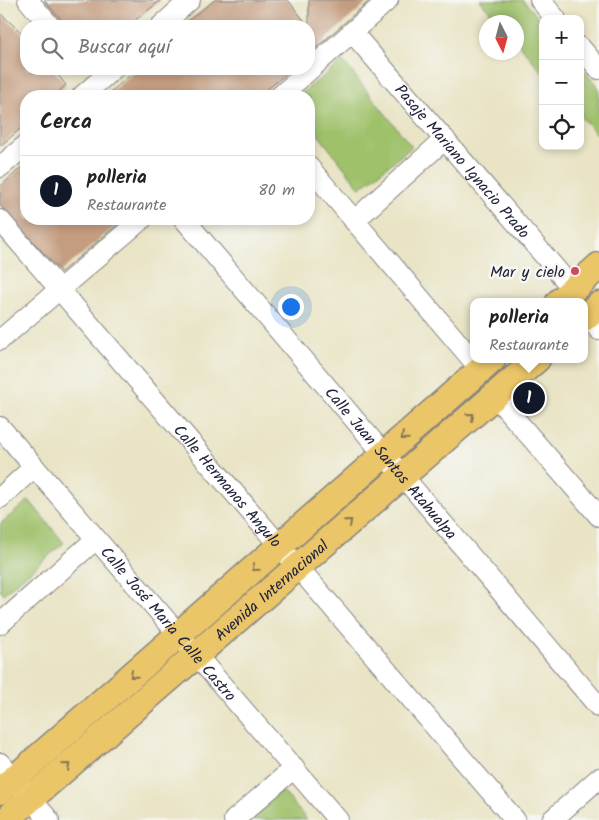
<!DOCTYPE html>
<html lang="es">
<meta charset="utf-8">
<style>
:root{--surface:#fff;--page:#f2f2f2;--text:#222;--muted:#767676;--line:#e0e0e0;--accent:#111827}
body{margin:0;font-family:Kalam,sans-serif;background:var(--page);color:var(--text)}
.controls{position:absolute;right:15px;top:15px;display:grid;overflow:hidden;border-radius:10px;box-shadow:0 2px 8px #0003}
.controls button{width:45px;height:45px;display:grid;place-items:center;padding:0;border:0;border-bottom:1px solid var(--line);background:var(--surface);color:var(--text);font:25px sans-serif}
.compass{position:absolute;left:479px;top:15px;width:45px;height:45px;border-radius:50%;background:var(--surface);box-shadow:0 2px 8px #0003;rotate:174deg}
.you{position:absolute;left:290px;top:306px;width:18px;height:18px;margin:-12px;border:4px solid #fff;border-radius:50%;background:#1a73e8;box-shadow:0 0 0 8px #1a73e833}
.badge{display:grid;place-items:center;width:32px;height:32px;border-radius:50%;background:var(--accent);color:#fff;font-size:16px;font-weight:700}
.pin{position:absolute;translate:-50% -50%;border:2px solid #fff;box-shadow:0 1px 5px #0006}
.popup{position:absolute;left:470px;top:298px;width:118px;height:65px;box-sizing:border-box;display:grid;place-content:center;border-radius:10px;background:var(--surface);filter:drop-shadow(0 1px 4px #0005);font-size:16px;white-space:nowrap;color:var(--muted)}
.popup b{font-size:19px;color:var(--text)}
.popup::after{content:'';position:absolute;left:50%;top:100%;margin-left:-10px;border:10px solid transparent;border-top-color:var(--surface)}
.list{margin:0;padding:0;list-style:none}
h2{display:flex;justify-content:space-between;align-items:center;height:65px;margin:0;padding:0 20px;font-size:21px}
h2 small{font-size:16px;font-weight:400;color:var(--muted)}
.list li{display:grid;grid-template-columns:32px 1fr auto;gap:15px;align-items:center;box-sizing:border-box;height:70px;padding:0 20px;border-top:1px solid var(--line)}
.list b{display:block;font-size:19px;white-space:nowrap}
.list p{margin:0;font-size:16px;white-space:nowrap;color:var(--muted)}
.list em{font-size:16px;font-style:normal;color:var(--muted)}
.icon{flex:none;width:28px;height:28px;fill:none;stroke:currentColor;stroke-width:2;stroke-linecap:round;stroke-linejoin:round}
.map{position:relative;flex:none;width:599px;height:820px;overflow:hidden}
.search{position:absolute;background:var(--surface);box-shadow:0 2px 8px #0003;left:20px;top:20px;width:295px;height:55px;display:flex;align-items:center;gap:12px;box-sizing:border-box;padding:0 18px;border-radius:20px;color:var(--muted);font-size:19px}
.panel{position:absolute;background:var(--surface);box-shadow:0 2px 8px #0003;left:20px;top:90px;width:295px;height:135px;border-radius:20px}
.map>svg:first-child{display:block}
</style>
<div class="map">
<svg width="599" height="820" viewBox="0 0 599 820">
<rect width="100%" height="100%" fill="#f6f6f2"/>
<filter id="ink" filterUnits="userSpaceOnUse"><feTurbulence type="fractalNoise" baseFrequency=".02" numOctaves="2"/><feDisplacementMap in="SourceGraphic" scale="10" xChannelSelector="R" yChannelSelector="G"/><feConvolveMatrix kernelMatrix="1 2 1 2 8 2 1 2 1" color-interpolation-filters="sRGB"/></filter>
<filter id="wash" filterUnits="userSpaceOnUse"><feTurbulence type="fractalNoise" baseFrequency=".0096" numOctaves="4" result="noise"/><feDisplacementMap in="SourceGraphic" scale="20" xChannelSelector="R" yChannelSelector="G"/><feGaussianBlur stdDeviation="1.12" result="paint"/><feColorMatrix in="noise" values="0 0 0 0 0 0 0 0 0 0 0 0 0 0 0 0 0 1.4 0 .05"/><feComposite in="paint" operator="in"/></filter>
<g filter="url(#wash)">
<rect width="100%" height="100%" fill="#e9e4c5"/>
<g fill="#9fc16a" stroke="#607252">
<polygon points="480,0 523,0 543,23 543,73 517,42 516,22 499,22"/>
<polygon points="343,61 412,147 360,188 309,123 309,96 298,96"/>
<polygon points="580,66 599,88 599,137 580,116"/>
<polygon points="29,500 64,543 3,594 0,590 0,524"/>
<polygon points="282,790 307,820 245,820"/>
</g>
<g id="blocks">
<g fill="#c49d80">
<polygon points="44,0 161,0 128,26 67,26"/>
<polygon points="215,0 288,0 308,26 181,26"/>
<polygon points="309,0 370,0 309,54"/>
<polygon points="0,13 26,37 26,69 53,69 66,85 54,96 26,96 26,124 0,146"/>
<polygon points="138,69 292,69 259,96 106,96"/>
<polygon points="26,163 26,219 124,219 61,272 0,205 0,187"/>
</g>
</g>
</g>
<g filter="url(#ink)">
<use href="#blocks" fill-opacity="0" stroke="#868380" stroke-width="1"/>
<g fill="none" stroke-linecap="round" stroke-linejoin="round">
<g stroke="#868380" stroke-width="22">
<g id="minor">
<polyline points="28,0 50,26"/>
<polyline points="540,0 556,19"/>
<polyline points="161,26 190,0"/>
<path id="s1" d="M 352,32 L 573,289"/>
<polyline points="580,47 599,69"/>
<polyline points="82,96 113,69"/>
<polyline points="280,96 388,0"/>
<polyline points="0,167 26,145"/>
<polyline points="309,167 481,370"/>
<path id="s2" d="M 184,219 L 599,707"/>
<path id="s3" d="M 0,220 L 515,820"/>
<polyline points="354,221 445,139"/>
<polyline points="587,315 599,330"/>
<polyline points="0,340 142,219"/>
<polyline points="495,396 599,516"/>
<path id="s4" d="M 0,427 L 338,820"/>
<polyline points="0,498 34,467"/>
<polyline points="0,624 96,539"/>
<polyline points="0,763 49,820"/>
<polyline points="234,820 294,768"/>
<polyline points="552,820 599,778"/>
</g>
</g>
<g stroke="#868380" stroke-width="29">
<g id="major">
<polyline points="559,302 599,266"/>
<polyline points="584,318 599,305"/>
<polyline points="0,791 493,359"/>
<path id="s5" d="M 6,820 L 537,359"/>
</g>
</g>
<use href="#minor" stroke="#fff" stroke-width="20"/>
<use href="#major" stroke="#ebc669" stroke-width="26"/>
</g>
<defs><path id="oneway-chevron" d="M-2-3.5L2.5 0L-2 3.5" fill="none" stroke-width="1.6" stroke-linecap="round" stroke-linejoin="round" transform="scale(1.25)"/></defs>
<g stroke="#867452">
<use href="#oneway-chevron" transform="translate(471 416) rotate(-41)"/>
<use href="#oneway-chevron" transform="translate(404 437) rotate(139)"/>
<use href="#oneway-chevron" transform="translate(349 522) rotate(-41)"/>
<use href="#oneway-chevron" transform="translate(255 568) rotate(139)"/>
<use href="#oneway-chevron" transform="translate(133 675) rotate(139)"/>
<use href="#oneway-chevron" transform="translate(67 766) rotate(-41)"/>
</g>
</g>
<circle fill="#d1495b" stroke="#f6f6f2" stroke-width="2" cx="575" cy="271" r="5"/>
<g text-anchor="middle" stroke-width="5" stroke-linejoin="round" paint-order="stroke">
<g font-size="16" fill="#22223b" stroke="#f6f6f2">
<text dy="6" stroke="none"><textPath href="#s1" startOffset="170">Pasaje Mariano Ignacio Prado</textPath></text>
<text dy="6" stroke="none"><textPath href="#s2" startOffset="320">Calle Juan Santos Atahualpa</textPath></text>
<text dy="6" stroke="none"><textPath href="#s3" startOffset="350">Calle Hermanos Angulo</textPath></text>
<text dy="6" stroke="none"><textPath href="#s5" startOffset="351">Avenida Internacional</textPath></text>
<text dy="6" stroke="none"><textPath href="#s4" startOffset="259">Calle José Maria Calle Castro</textPath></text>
</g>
<g font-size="16" fill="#22223b" stroke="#f6f6f2" text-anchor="end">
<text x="565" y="277">Mar y cielo</text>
</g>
</g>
</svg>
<div class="controls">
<button>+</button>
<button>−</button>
<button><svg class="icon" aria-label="locate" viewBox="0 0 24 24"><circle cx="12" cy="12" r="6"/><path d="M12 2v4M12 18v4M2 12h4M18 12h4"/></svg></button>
</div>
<svg class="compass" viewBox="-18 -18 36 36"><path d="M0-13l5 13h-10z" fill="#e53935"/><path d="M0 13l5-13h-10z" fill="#767676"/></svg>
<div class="you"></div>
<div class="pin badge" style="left:529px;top:398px">1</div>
<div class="popup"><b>polleria</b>Restaurante</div>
<div class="search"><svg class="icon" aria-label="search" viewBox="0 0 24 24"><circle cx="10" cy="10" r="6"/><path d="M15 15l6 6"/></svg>Buscar aquí</div>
<section class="panel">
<h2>Cerca<small></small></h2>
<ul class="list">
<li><span class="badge">1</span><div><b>polleria</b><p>Restaurante</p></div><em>80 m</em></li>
</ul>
</section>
</div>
